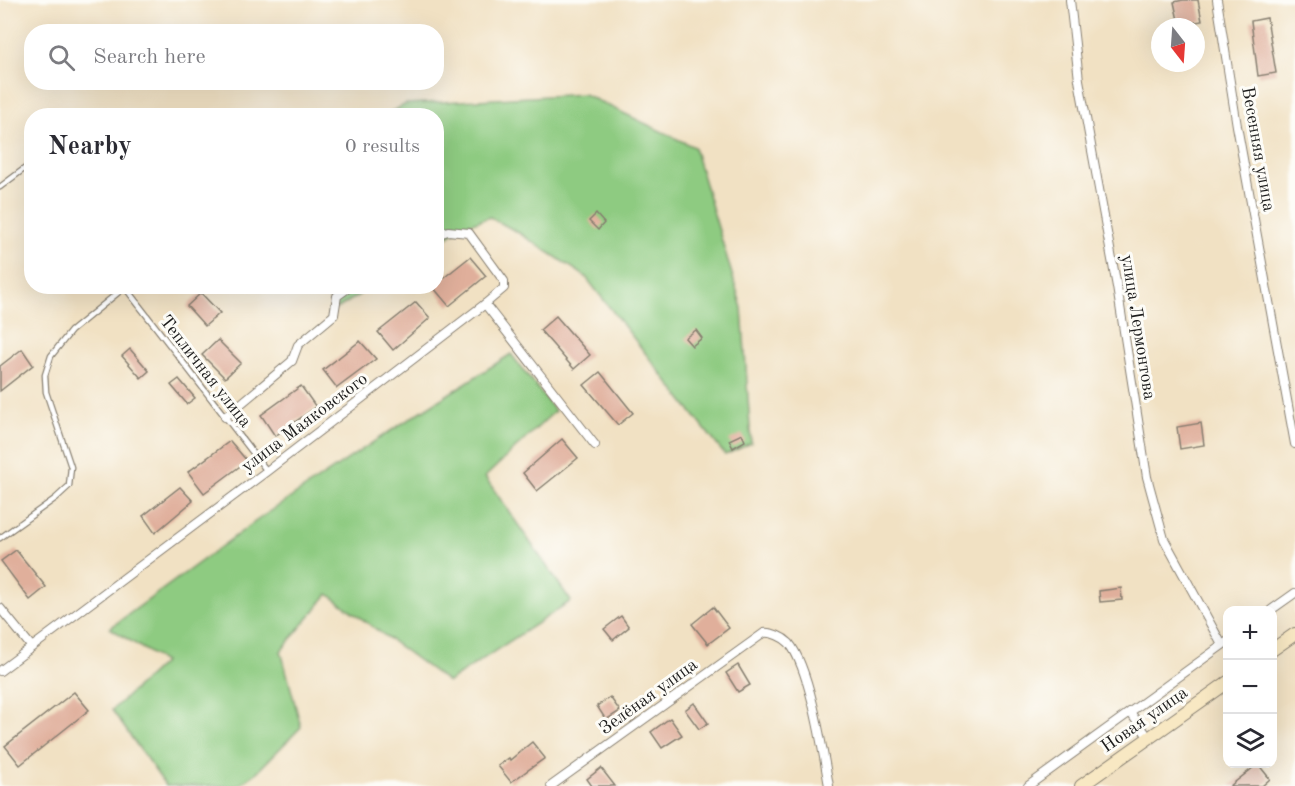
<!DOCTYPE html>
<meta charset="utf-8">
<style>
:root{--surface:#fff;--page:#f7f7f7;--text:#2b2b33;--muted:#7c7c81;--line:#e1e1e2}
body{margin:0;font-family:"Old Standard TT",serif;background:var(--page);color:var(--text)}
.controls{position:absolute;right:18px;bottom:18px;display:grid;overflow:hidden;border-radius:12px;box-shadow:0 6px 24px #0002}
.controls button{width:54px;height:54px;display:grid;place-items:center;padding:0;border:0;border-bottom:2px solid var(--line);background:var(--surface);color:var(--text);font:30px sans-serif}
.compass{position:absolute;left:1151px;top:18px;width:54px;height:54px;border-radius:50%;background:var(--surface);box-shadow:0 6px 24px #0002;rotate:163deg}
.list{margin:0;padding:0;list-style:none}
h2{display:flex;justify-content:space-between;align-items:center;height:78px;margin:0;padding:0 24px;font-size:26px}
h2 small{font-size:20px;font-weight:400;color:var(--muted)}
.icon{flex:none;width:33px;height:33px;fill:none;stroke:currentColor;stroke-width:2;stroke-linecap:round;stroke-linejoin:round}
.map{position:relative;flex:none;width:1295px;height:786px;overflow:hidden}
.search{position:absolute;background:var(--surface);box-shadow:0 6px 24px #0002;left:24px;top:24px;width:420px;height:66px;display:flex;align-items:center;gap:15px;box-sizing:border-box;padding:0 21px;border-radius:24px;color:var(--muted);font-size:22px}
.panel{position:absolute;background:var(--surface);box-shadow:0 6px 24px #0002;left:24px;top:108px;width:420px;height:186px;border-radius:24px}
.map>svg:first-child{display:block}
</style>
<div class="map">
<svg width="1295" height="786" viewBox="0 0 1295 786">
<rect width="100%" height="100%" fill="#fdfcf7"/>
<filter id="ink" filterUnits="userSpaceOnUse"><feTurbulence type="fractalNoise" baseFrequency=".0167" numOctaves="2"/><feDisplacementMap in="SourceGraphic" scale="12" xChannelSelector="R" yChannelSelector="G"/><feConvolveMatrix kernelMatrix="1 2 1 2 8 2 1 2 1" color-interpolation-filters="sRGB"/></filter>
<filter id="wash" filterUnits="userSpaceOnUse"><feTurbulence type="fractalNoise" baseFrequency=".008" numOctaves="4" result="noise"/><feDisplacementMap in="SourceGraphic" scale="24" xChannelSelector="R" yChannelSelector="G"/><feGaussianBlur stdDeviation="1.35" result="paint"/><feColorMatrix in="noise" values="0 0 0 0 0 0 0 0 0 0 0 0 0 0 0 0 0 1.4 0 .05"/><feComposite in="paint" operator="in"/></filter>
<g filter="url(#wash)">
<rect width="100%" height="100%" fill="#f1e1c3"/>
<g fill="#8ecb81" stroke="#55744e" stroke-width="1.5">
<polygon points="584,94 694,147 742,308 751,443 725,455 585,276 519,233 490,217 463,226 437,244 436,116 383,116 406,104"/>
<polygon points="320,287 371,287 337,309"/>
<polygon points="511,354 555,411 485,477 571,601 448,682 328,594 281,651 301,727 255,774 238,786 166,786 112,710 164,662 110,628 256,521 378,439"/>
</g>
<g id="blocks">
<g fill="#e0af9b">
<polygon points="1183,0 1198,0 1202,21 1179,25 1174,2"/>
<polygon points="1267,18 1276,73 1258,76 1251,21"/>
<polygon points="596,214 604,223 598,230 589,221"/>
<polygon points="470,257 486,276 449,306 433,287 436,286 436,284"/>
<polygon points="201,293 220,313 205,326 187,306"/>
<polygon points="416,302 430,318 393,350 378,332"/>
<polygon points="556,316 590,355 574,369 540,330"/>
<polygon points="696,330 702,338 692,346 685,338"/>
<polygon points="218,340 241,363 225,378 202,355"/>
<polygon points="360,341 376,359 337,388 323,370"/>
<polygon points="22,349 33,365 0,391 0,366"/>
<polygon points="130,349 149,371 141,378 122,356"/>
<polygon points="600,372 633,413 618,425 584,385"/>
<polygon points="179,379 195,398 187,404 171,385"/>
<polygon points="301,386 316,407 275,436 261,415"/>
<polygon points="1201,423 1204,445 1180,449 1177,427"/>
<polygon points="742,434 745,441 733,448 729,440"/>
<polygon points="562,439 578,458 537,491 523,473"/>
<polygon points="230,441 247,461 204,493 188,472"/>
<polygon points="180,487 193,501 155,533 143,516"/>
<polygon points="16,550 46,587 30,600 1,561"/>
<polygon points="1121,588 1122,600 1100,602 1099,591"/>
<polygon points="713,607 729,628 708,644 692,624"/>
<polygon points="621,616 629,627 613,640 604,629"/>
<polygon points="738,665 750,685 738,692 726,673"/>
<polygon points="74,692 89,710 20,765 5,746"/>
<polygon points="610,697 620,711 606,720 597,706"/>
<polygon points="694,703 708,723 699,729 685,710"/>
<polygon points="670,718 682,735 662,748 651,732"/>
<polygon points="532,742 545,758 511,782 498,766 509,758 510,760"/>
<polygon points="1258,764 1270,779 1262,786 1230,786"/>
<polygon points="601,768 615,786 592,786 587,779"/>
</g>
</g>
</g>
<g filter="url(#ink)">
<use href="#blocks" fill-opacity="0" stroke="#867e70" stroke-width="1.5"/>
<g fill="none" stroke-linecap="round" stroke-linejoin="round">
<g stroke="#867e70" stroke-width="7">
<g id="lane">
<polyline points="0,187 32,163"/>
<polyline points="124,286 267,471"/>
<polyline points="0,538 56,498 69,486 71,467 46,392 45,375 51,356 71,331 125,287"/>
</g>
</g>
<g stroke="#867e70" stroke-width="10">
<g id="street">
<polyline points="1070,0 1079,80 1117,287 1147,477 1164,539 1222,645"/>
<polyline points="1217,0 1237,126 1295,444"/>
<polyline points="436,235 448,231 469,233 504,281 504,288 485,304"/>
<polyline points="225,417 292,361 298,345 334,315 337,296 351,286"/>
<polyline points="0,608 31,646"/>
<polyline points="1271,610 1295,593"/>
<polyline points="0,671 267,471 485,304 595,445"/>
<polyline points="1130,712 1149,738"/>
<path d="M 551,786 L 764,633 C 772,632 783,637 789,643 C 810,668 823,752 829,786"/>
<polyline points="1028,786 1228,641"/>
</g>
</g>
<g stroke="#867e70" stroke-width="14">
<g id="secondary">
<polyline points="1272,650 1295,634"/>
<polyline points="1081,786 1228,682"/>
</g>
</g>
<use href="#lane" stroke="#fff" stroke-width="4.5"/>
<use href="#street" stroke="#fff" stroke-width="8"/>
<use href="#secondary" stroke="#f8e8c3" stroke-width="12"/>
</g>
</g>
<g text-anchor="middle" stroke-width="6" stroke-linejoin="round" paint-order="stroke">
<g font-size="18" fill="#1c1c1c" stroke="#fdfcf7">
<text transform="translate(1259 149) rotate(80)" y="6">Весенняя улица</text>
<text transform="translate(1139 327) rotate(81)" y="6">улица Лермонтова</text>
<text transform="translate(206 371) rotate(52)" y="6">Тепличная улица</text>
<text transform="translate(304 422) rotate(-37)" y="6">улица Маяковского</text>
<text transform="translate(648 696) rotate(-36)" y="6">Зелёная улица</text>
<text transform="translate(1144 719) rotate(-35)" y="6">Новая улица</text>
</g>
</g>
</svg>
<div class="controls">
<button>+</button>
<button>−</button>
<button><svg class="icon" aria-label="layers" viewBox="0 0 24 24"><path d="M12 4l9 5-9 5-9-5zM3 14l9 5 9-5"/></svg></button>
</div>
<svg class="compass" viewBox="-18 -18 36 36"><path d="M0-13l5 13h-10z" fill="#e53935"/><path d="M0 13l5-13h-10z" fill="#7c7c81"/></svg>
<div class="search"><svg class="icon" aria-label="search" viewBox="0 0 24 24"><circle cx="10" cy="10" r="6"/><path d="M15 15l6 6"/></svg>Search here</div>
<section class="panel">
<h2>Nearby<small>0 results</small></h2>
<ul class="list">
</ul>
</section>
</div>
